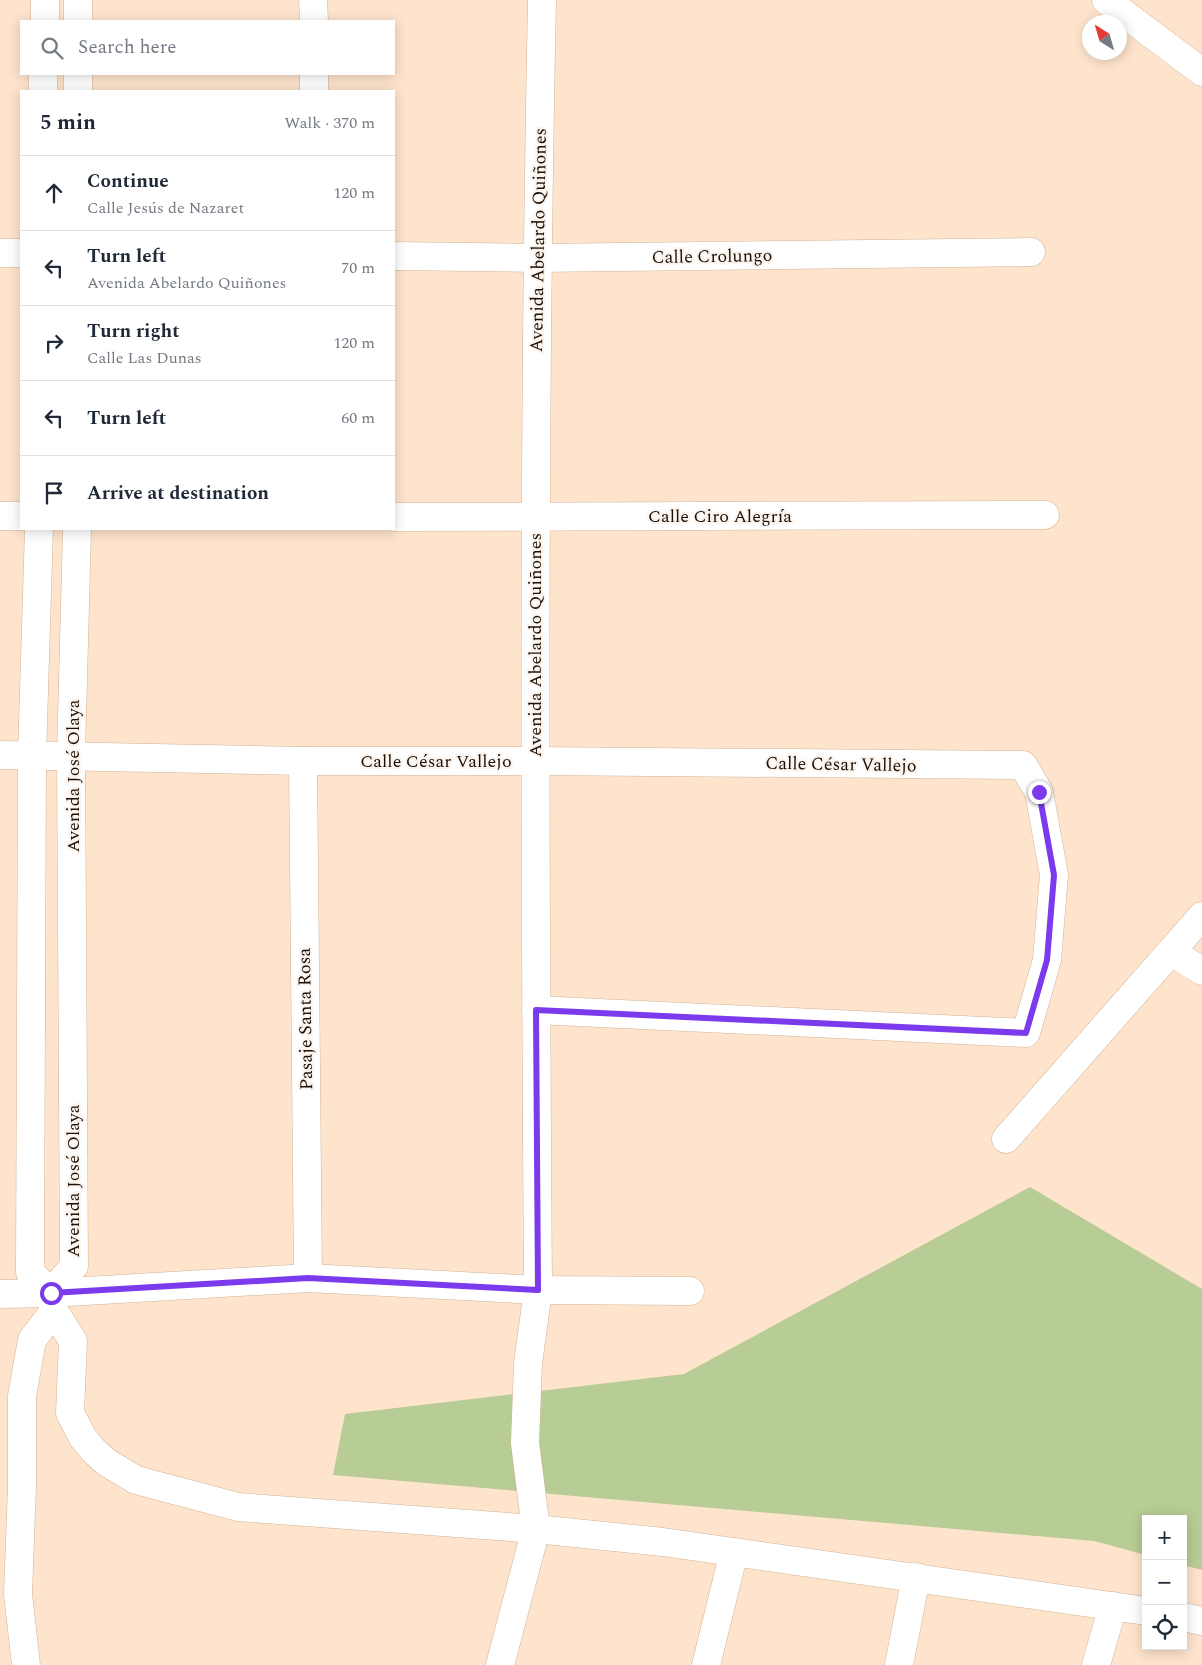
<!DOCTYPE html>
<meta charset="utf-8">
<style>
:root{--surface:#fff;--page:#f2f2f3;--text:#1f2937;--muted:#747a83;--line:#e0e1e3}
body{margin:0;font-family:Spectral,serif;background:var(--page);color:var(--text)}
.controls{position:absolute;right:15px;bottom:15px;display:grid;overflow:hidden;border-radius:0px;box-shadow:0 2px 12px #0003}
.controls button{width:45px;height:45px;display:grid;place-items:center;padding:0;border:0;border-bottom:1px solid var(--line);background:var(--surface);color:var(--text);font:25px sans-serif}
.compass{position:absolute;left:1082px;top:15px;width:45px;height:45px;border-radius:50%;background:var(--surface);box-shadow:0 2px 12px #0003;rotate:323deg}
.stop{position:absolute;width:15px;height:15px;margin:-11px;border:4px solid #7c3aed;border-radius:50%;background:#fff}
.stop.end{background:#7c3aed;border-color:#fff;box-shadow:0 1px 5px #0008}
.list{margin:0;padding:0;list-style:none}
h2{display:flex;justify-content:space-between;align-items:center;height:65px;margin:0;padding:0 20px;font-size:21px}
h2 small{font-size:16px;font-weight:400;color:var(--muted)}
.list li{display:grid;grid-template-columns:32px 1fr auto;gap:15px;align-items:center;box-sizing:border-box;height:75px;padding:0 20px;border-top:1px solid var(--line)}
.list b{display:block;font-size:19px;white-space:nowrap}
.list p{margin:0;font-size:16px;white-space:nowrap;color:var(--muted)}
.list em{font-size:16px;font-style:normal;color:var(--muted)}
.icon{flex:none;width:28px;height:28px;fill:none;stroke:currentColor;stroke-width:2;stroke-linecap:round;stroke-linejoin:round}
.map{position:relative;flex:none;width:1202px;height:1665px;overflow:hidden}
.search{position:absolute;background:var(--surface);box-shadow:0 2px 12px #0003;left:20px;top:20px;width:375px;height:55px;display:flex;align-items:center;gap:12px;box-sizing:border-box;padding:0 18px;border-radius:0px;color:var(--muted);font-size:19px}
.panel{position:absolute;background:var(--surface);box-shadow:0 2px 12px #0003;left:20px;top:90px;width:375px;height:440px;border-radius:0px}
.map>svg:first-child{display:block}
</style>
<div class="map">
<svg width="1202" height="1665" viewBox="0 0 1202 1665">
<rect width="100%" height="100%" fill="#fee4cd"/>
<polygon fill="#b8cc95" points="1030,1187 1202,1289 1202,1570 1183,1565 1183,1519 1146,1519 1146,1555 1094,1541 333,1475 345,1414 684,1374"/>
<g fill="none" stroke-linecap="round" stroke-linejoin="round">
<g stroke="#d2b397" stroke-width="29">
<g id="minor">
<polyline points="313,0 314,21"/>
<polyline points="1106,0 1202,72"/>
<polyline points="45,21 45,0"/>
<polyline points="78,21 78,0"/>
<polyline points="314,74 314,91"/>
<polyline points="43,91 43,74"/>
<polyline points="78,91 78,74"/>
<polyline points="0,253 21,253"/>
<polyline points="394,256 537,258 1031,252"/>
<polyline points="0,516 21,516"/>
<polyline points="394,517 1045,515"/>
<polyline points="39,529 32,755 30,1272 51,1293"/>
<polyline points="0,755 303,761 534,761 1023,765 1039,792 1054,875 1047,960 1026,1033 536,1010"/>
<polyline points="303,761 308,1278"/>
<polyline points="1171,952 1202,971"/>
<polyline points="1006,1139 1202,916"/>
<polyline points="51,1293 54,1311 73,1341 70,1413 83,1438 94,1451 106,1462 136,1480 238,1507 536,1529 663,1542 1146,1611"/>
<polyline points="51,1293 74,1266 71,755 77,529"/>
<polyline points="0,1294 51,1293 308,1278 538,1290 690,1291"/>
<polyline points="1183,1617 1202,1621"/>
<polyline points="26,1665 18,1594 22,1486 22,1396 32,1340 54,1311"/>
<path d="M 500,1665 L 536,1529 L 525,1443 L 528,1364 L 538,1290 C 535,860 533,430 542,0"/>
<polyline points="706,1665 734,1552"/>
<polyline points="899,1665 916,1577"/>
<polyline points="1096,1665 1113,1606"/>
</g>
</g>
<use href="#minor" stroke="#fff" stroke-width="28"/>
</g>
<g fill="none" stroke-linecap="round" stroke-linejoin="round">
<polyline stroke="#7c3aed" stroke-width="6" points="51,1293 308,1278 538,1290 536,1010 1026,1033 1047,960 1054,875 1039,792"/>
</g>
<g text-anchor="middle" stroke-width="4.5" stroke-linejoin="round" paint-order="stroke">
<g font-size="18" fill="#1b1006" stroke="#fcf5ef">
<text transform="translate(538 240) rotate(-89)" y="6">Avenida Abelardo Quiñones</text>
<text transform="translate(712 256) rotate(-1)" y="6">Calle Crolungo</text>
<text x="720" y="522">Calle Ciro Alegría</text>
<text transform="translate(535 645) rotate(-90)" y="6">Avenida Abelardo Quiñones</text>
<text x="436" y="767">Calle César Vallejo</text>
<text transform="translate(841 764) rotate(1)" y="6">Calle César Vallejo</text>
<text transform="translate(73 776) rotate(-90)" y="6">Avenida José Olaya</text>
<text transform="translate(305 1019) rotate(-91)" y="6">Pasaje Santa Rosa</text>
<text transform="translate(73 1181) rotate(-90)" y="6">Avenida José Olaya</text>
</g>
</g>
</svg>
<div class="controls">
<button>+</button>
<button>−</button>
<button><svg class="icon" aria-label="locate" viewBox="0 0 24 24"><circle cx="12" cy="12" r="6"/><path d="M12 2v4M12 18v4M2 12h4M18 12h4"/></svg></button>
</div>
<svg class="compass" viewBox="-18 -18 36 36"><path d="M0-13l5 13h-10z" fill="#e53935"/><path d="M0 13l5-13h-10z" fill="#747a83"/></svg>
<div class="stop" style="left:51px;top:1293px"></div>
<div class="stop end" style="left:1039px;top:792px"></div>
<div class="search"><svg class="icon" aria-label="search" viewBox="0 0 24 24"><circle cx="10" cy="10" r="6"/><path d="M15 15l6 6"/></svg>Search here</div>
<section class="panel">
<h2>5 min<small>Walk · 370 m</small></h2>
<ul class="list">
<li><svg class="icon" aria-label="ahead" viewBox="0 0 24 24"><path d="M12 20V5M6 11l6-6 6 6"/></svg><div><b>Continue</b><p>Calle Jesús de Nazaret</p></div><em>120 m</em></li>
<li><svg class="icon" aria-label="left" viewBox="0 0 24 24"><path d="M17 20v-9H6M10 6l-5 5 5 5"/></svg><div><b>Turn left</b><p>Avenida Abelardo Quiñones</p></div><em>70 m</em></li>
<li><svg class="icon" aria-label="right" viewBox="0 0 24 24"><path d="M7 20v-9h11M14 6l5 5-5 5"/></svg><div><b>Turn right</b><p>Calle Las Dunas</p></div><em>120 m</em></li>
<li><svg class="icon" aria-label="left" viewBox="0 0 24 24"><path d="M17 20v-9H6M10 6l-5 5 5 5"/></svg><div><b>Turn left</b></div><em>60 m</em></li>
<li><svg class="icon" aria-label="arrive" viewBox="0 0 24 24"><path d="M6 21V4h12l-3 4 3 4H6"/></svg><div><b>Arrive at destination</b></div></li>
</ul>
</section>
</div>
